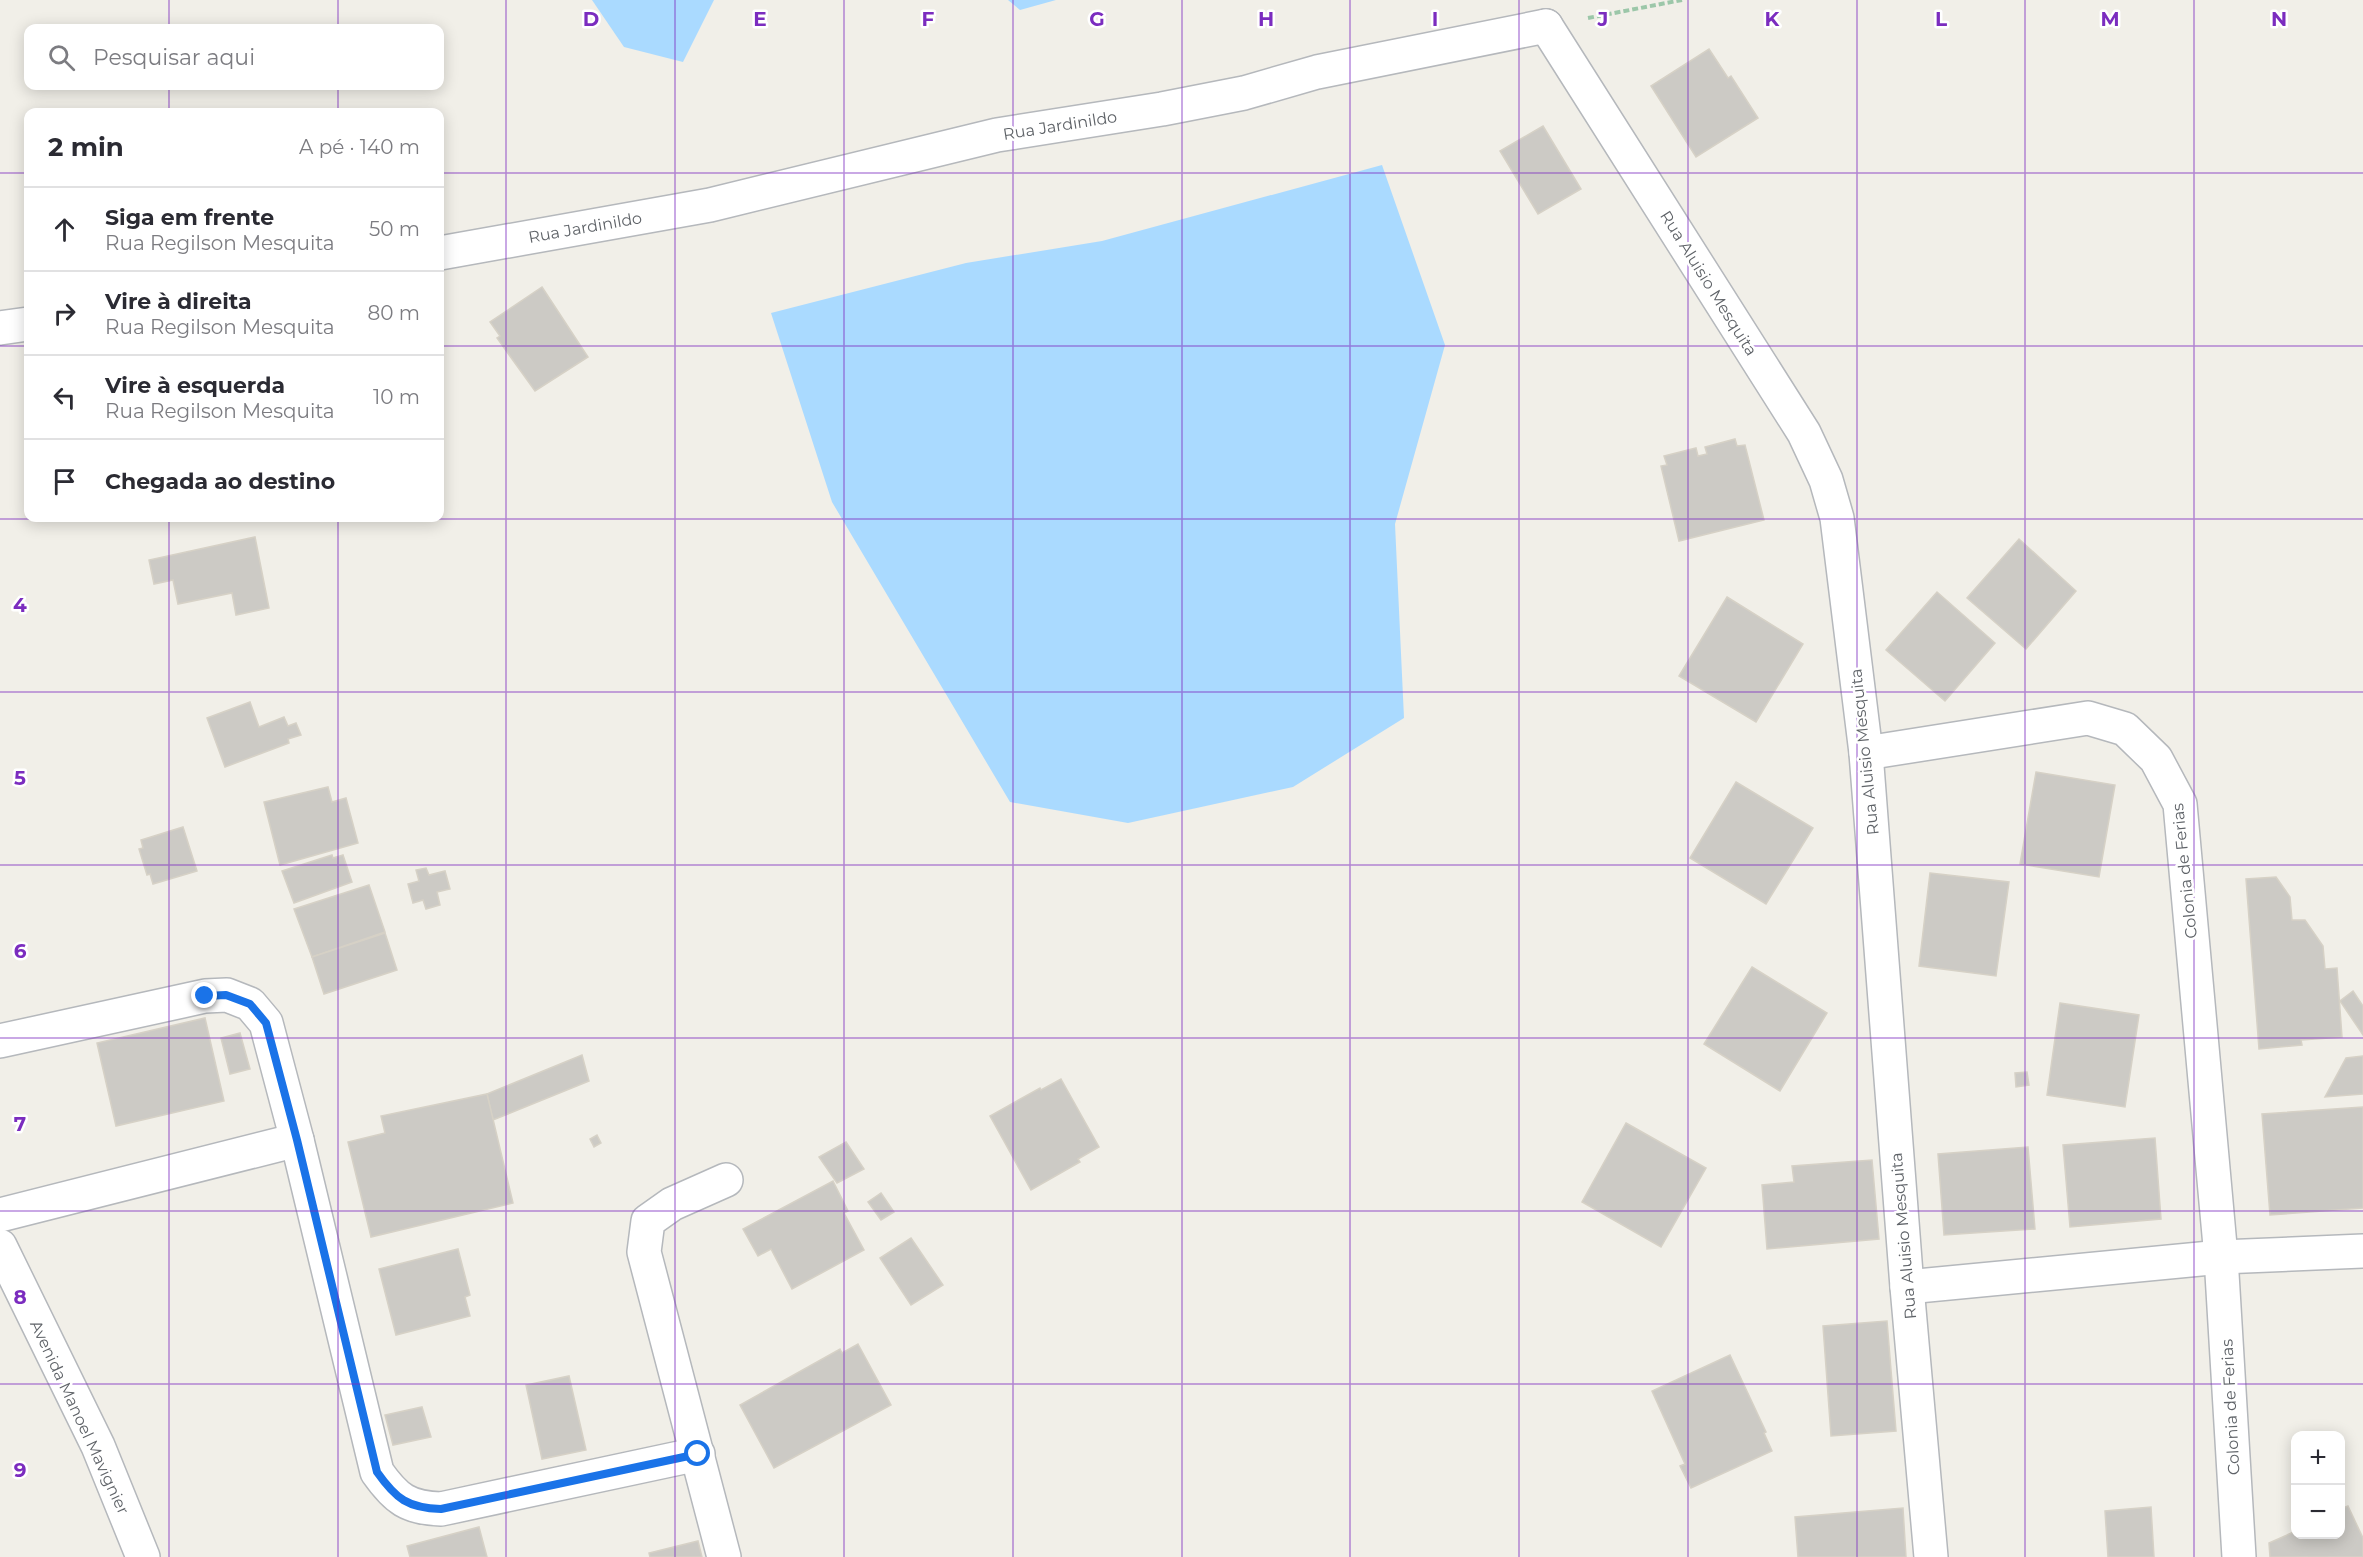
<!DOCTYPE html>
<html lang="pt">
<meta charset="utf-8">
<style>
:root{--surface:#fff;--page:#f2f2f3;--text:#2b2b33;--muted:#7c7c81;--line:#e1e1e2}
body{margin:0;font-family:Montserrat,sans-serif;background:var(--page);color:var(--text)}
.controls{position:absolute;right:18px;bottom:18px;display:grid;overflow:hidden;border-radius:12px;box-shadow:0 3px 15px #0003}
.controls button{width:54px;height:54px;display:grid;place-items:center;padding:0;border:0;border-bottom:2px solid var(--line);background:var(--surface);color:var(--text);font:30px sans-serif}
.stop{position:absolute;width:18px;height:18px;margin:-14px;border:4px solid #1a73e8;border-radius:50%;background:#fff}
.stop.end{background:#1a73e8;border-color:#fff;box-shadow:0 2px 6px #0008}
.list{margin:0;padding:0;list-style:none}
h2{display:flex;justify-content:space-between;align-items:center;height:78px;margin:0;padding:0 24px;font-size:26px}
h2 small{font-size:20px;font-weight:400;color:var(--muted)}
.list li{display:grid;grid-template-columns:39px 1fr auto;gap:18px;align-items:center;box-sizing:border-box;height:84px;padding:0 24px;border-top:2px solid var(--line)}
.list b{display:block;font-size:22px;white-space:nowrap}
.list p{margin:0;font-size:20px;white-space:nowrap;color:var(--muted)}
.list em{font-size:20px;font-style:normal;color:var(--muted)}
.icon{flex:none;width:33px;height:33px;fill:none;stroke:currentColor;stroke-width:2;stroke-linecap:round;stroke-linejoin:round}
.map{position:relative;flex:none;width:2363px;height:1557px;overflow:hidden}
.search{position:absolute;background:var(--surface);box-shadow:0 3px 15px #0003;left:24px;top:24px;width:420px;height:66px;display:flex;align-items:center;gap:15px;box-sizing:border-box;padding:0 21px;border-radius:12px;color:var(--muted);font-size:22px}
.panel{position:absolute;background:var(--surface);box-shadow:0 3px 15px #0003;left:24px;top:108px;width:420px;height:414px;border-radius:12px}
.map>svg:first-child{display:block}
</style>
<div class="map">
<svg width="2363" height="1557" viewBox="0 0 2363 1557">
<rect width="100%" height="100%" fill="#f1efe8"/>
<g fill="#aadaff">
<polygon points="592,0 714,0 683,62 624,47"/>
<polygon points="1008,0 1056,0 1020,10"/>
<polygon points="1382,165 1445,345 1395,524 1404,718 1293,787 1128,823 1010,802 832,502 771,313 966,263 1102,241"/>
</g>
<g fill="#cccac5" stroke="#d6d1c6" stroke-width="1.5">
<polygon points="1709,49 1728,78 1731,76 1758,118 1696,157 1651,86"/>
<polygon points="1543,126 1581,189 1538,214 1500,151"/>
<polygon points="542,287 588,357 535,391 497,338 500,336 490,322"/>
<polygon points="1735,439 1737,446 1745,445 1764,520 1679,541 1661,466 1667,465 1664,456 1696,448 1698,456 1707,454 1705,447"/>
<polygon points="255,537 269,608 236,615 232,593 178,604 173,580 154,584 149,560"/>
<polygon points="2019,539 2076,591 2026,649 1967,598"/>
<polygon points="1937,592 1995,643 1945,701 1886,650"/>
<polygon points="1727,597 1803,644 1756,722 1679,676"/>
<polygon points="250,702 259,727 284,717 288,726 296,723 301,735 288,739 289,743 225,767 207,718"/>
<polygon points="2036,772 2115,785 2099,877 2020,864"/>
<polygon points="1736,782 1813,828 1766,904 1690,858"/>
<polygon points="328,787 332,802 346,798 358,843 280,865 264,802"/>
<polygon points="183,827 197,871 153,884 150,874 147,875 139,849 143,848 141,840"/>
<polygon points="332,855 333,858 343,855 352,882 294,903 282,871"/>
<polygon points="426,868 429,875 445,871 450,889 437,892 440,905 426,909 423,900 413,903 408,884 419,881 416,870"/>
<polygon points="1930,873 2009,882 1996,976 1919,966"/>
<polygon points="2276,877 2290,897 2292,920 2305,920 2323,946 2325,969 2337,968 2342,1037 2301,1040 2302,1045 2259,1049 2246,879"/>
<polygon points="369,885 385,932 312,957 294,909"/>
<polygon points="385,933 397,970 324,994 312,957"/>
<polygon points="1752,967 1827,1013 1780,1091 1704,1044"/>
<polygon points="2353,991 2363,1006 2363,1035 2340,1001"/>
<polygon points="2060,1003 2139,1015 2125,1107 2047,1095"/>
<polygon points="205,1018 224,1101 116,1126 97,1043"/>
<polygon points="240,1033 250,1069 230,1074 221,1038"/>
<polygon points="582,1055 589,1081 493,1120 487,1094"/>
<polygon points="2363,1056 2363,1094 2325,1097 2346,1058"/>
<polygon points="2027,1072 2029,1085 2016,1087 2015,1073"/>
<polygon points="1061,1079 1099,1147 1078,1159 1080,1162 1031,1190 990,1116 1040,1088 1041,1090"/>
<polygon points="487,1094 513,1203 371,1237 348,1142 385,1133 381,1116"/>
<polygon points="2363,1107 2363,1208 2270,1215 2262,1114"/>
<polygon points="1626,1123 1706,1168 1661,1247 1582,1202"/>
<polygon points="597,1135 601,1143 594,1147 590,1139"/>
<polygon points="2155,1138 2161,1219 2070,1227 2063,1145"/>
<polygon points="846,1142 864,1169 837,1183 819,1157"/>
<polygon points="2028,1147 2035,1229 1944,1235 1938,1154"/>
<polygon points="1872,1160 1879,1239 1767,1249 1762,1185 1794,1182 1792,1166"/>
<polygon points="833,1181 848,1211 844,1213 864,1250 792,1289 771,1249 758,1256 743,1229"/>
<polygon points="881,1193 894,1212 881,1220 868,1202"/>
<polygon points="911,1238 943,1285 911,1305 880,1258"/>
<polygon points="458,1249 470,1295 465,1297 470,1316 396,1335 379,1269"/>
<polygon points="1887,1321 1896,1431 1831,1436 1823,1326"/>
<polygon points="858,1344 891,1405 774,1468 740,1405 840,1349 842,1353"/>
<polygon points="1730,1355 1766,1432 1764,1433 1772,1451 1691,1488 1680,1466 1685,1464 1652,1391"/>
<polygon points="569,1376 586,1450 542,1459 526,1385"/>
<polygon points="422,1407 431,1437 393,1445 385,1415"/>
<polygon points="2348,1506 2363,1538 2363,1557 2270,1557 2269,1543 2296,1531 2296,1534 2340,1534 2340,1509"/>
<polygon points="2151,1507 2154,1557 2108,1557 2105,1511"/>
<polygon points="1903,1508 1906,1557 1798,1557 1795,1517"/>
<polygon points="479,1527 487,1557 410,1557 407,1546"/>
<polygon points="698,1541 702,1557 650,1557 649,1553"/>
</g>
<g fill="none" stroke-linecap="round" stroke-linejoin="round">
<g stroke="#b5b8bc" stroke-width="36">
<g id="minor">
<polyline points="1546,26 1804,433 1826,480 1837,518 1866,753 1907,1287 1931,1557"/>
<polyline points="440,253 710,205 997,135 1162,109 1244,93 1317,72 1546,26"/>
<polyline points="0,328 28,324"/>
<polyline points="1866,753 2088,718 2125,729 2156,759 2180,804 2221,1257 2239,1557"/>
<path d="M 0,1041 L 205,996 L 227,995 L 250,1004 L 266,1023 L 297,1140 L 377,1472 C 396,1499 408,1508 441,1509 L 698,1454"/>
<polyline points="0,1215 297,1140"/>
<polyline points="0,1246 98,1446 143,1557"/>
<polyline points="1907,1287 2221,1257 2363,1251"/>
<polyline points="724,1557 644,1252 648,1221 672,1204 726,1180"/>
</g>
</g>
<polyline stroke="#9cc7a9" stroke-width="4" stroke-dasharray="6 3" stroke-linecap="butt" points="1588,18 1682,0"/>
<use href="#minor" stroke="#fff" stroke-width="33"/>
</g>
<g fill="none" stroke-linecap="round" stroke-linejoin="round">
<path stroke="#1a73e8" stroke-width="8" d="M 205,996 L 226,995 L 250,1004 L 266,1023 L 297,1140 L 377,1472 C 396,1499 408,1508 441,1509 L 698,1454"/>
</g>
<path fill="none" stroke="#7b2cbf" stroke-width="1.5" stroke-opacity="0.55" d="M 169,0 L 169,28M 338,0 L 338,28M 506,0 L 506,1557M 675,0 L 675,1557M 844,0 L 844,1557M 1013,0 L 1013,1557M 1182,0 L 1182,1557M 1350,0 L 1350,1557M 1519,0 L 1519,1557M 1688,0 L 1688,1557M 1857,0 L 1857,1557M 2025,0 L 2025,1557M 2194,0 L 2194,1557M 169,86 L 169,112M 338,86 L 338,112M 0,173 L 28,173M 440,173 L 2363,173M 0,346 L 28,346M 440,346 L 2363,346M 169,518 L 169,1557M 338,518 L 338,1557M 0,519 L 2363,519M 0,692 L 2363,692M 0,865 L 2363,865M 0,1038 L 2363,1038M 0,1211 L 2363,1211M 0,1384 L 2363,1384"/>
<g text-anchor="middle" stroke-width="5" stroke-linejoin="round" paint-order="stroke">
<g font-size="16" fill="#5f6368" stroke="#fff">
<text transform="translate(1060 125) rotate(-9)" y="6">Rua Jardinildo</text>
<text transform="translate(585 227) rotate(-10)" y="6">Rua Jardinildo</text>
<text transform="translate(1709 283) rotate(58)" y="6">Rua Aluisio Mesquita</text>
<text transform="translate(1864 752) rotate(-96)" y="6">Rua Aluisio Mesquita</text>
<text transform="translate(2184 871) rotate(-96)" y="6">Colonia de Ferias</text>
<text transform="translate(1903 1236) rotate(-95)" y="6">Rua Aluisio Mesquita</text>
<text transform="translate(2230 1407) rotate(-93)" y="6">Colonia de Ferias</text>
<text transform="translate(80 1417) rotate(65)" y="6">Avenida Manoel Mavignier</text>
</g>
</g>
<g font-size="20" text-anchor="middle" font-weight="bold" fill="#7b2cbf" stroke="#fff" stroke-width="5" stroke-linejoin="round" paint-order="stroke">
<text x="591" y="26">D</text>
<text x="760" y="26">E</text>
<text x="928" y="26">F</text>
<text x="1097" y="26">G</text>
<text x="1266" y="26">H</text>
<text x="1435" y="26">I</text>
<text x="1603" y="26">J</text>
<text x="1772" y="26">K</text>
<text x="1941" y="26">L</text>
<text x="2110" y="26">M</text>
<text x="2279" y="26">N</text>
<text x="20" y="612">4</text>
<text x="20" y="785">5</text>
<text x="20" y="958">6</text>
<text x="20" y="1131">7</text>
<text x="20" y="1304">8</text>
<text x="20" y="1477">9</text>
</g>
</svg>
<div class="controls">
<button>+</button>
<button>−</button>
</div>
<div class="stop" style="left:698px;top:1454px"></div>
<div class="stop end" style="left:205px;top:996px"></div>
<div class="search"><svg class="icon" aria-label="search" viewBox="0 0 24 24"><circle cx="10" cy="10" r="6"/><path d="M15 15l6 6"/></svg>Pesquisar aqui</div>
<section class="panel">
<h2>2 min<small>A pé · 140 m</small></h2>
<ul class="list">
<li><svg class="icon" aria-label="ahead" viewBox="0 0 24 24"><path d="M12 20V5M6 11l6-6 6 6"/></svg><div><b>Siga em frente</b><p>Rua Regilson Mesquita</p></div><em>50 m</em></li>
<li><svg class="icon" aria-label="right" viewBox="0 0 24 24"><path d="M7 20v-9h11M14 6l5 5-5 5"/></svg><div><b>Vire à direita</b><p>Rua Regilson Mesquita</p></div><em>80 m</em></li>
<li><svg class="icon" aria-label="left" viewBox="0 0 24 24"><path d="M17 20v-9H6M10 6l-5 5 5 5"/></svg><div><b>Vire à esquerda</b><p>Rua Regilson Mesquita</p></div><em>10 m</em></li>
<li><svg class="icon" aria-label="arrive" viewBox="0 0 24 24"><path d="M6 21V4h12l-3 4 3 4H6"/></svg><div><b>Chegada ao destino</b></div></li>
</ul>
</section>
</div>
